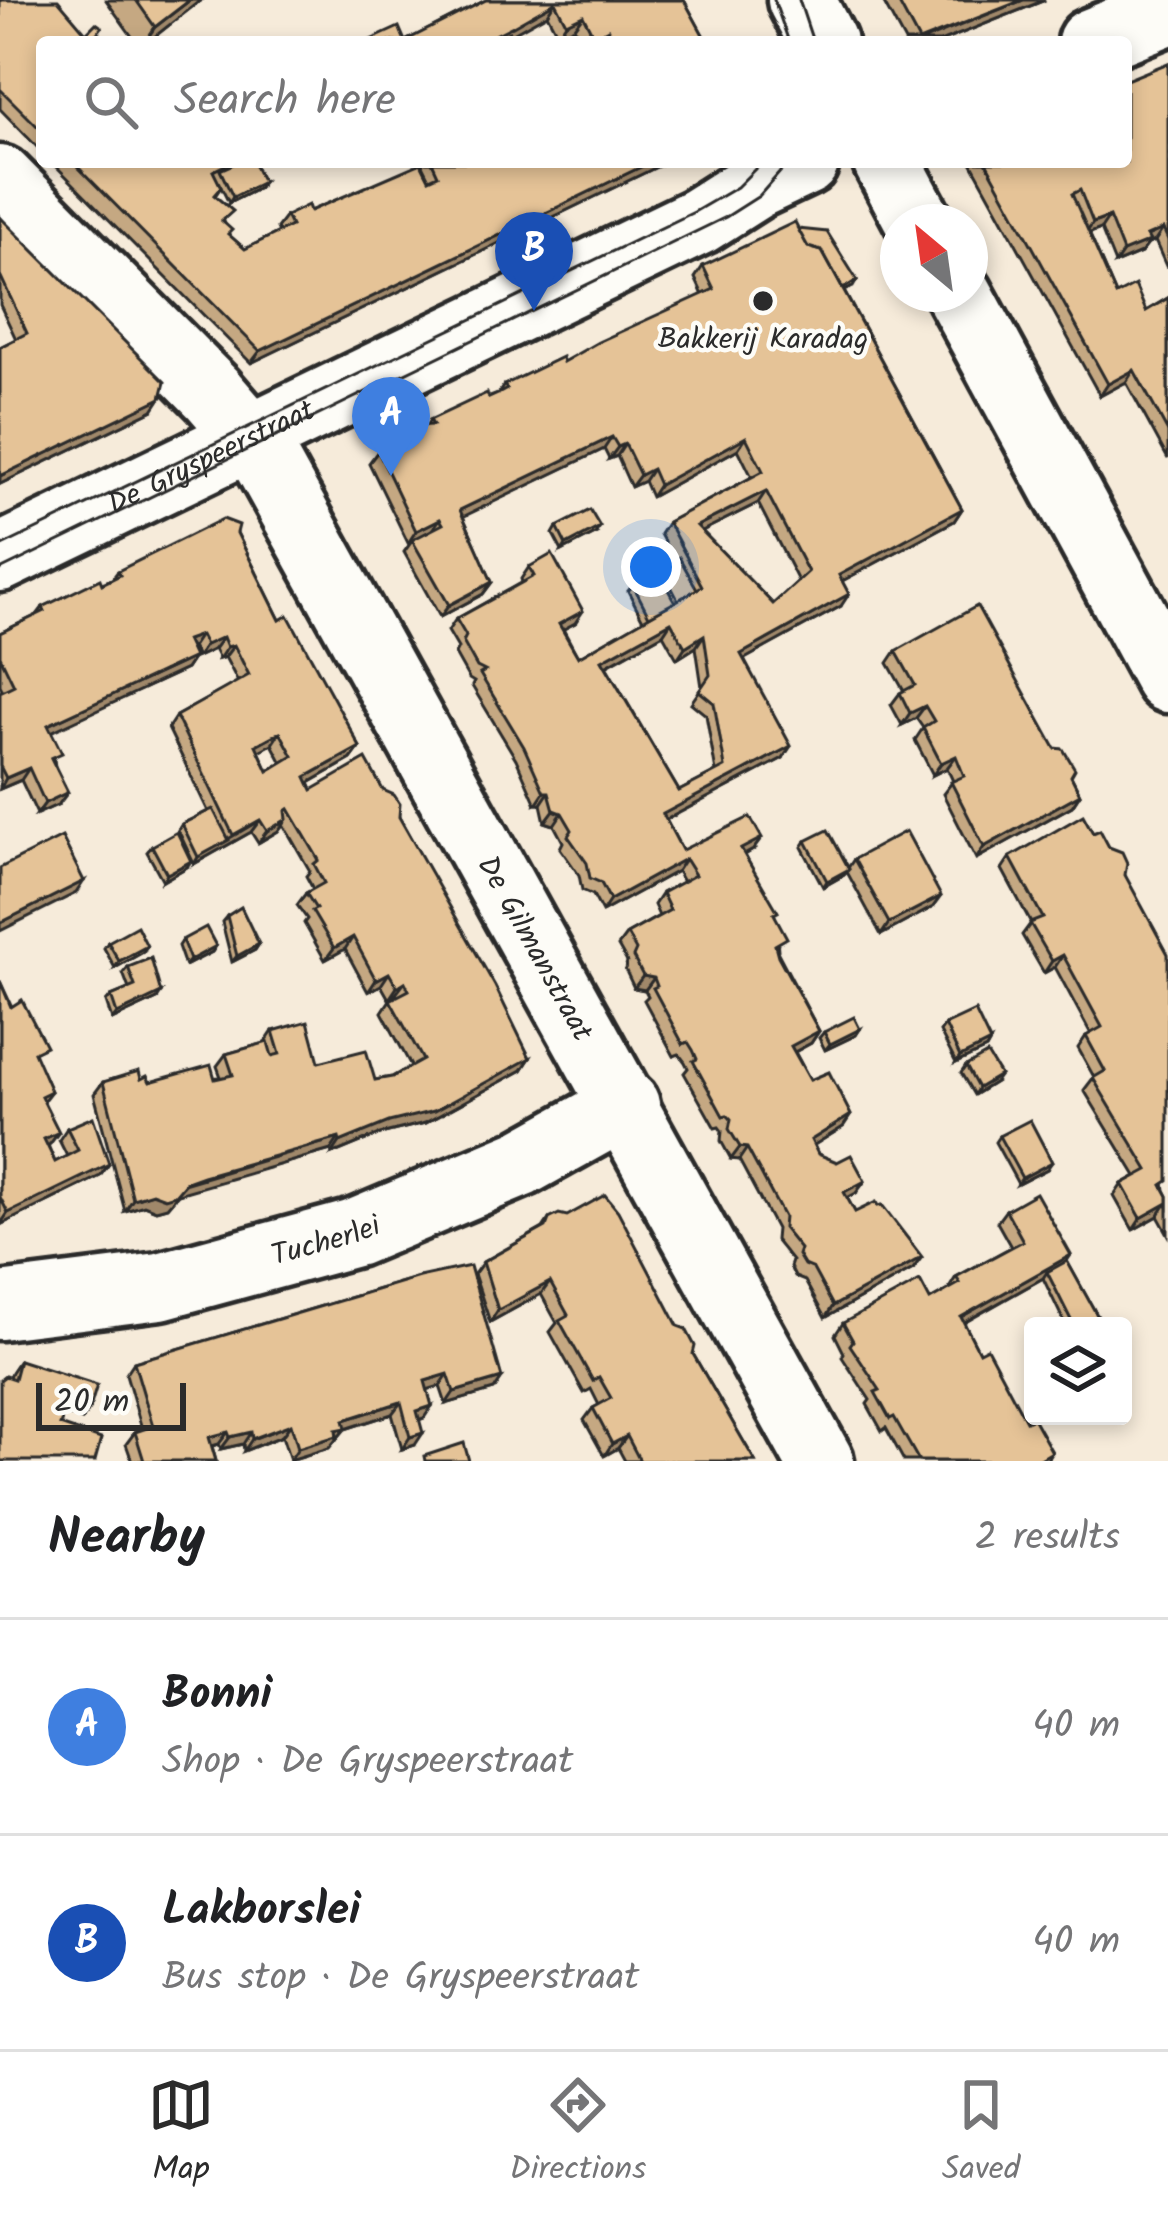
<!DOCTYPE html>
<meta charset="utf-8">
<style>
:root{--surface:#fff;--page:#f6f6f6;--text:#202124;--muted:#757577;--line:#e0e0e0;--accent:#2b2b2b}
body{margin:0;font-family:Kalam,sans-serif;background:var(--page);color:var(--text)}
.controls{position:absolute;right:36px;bottom:36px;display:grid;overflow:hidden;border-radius:12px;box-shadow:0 6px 18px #0003}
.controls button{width:108px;height:108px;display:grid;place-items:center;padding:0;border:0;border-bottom:3px solid var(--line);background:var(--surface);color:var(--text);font:60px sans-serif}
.compass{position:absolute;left:880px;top:204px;width:108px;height:108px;border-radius:50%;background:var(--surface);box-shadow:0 6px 18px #0003;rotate:331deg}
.scale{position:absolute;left:36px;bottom:30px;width:150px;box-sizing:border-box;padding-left:12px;border:6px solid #2b2b2b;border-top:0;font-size:33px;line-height:42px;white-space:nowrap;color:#2b2b2b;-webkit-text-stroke:9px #fdfcf7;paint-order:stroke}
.you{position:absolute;left:651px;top:567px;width:42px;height:42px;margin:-30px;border:9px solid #fff;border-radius:50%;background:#1a73e8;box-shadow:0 0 0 18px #1a73e833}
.badge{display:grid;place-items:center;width:78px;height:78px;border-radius:50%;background:var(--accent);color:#fff;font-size:39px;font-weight:700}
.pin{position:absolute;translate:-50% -99px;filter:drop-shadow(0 3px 6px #0008)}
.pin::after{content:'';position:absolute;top:63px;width:42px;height:36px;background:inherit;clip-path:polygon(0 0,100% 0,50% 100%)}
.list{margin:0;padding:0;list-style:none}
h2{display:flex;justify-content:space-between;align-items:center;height:156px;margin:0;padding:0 48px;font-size:51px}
h2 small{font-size:39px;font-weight:400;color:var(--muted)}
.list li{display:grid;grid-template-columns:78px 1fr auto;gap:36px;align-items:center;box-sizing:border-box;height:216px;padding:0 48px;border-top:3px solid var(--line)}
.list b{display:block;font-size:45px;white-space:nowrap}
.list p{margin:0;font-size:39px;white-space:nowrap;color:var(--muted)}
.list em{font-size:39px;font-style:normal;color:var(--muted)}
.icon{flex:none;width:66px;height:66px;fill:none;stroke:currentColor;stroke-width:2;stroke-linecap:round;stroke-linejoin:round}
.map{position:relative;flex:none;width:1168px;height:1461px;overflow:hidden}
.search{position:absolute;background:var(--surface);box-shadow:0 6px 18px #0003;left:36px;right:36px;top:36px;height:132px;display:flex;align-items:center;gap:30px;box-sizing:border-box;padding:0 42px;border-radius:12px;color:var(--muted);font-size:45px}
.sheet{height:588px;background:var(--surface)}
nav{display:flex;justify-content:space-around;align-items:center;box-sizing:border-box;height:168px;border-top:3px solid var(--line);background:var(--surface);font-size:33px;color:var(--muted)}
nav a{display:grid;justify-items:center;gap:6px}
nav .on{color:var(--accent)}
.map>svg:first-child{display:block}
</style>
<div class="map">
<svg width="1168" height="1461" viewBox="0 0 1168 1461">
<rect width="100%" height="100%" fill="#f6ebda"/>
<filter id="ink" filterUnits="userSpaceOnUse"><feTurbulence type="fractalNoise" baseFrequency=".00833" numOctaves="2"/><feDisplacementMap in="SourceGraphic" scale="24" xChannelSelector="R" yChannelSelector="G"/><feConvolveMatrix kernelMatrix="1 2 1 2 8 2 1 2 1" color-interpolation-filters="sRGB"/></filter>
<g filter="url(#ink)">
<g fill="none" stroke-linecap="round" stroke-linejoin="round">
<g stroke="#2b2b2b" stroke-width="75">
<g id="minor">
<polyline points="801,0 823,42"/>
<polyline points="1091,42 1168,11"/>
<polyline points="887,162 919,222"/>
<path id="s1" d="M 0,179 L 213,394 L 257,445 L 820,1461"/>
<polyline points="959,294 1168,679"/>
<path id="s2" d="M 0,558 L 699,221 L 754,186 L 805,162"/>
<path id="s3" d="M 0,1306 L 160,1286 L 355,1233 L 522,1163 L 626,1105"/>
</g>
</g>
<use href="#minor" stroke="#fdfcf7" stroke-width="66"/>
<g stroke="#2b2b2b" stroke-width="3">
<polyline points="774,0 789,42"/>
<polyline points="799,0 813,42"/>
<polyline points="0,547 694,212 737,187 762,162"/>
<polyline points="0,570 726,217 759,196 789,162"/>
</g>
</g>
<g fill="#c5a882" stroke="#2b2b2b" stroke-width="3" fill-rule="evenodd">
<polygon points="0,0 86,33 98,32 42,42 42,152 0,109"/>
<polygon points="106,0 201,0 151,39 153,42 136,42"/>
<polygon points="486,0 684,0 707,42 582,42 574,27 558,35 547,14 405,41"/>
<polygon points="882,0 1045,0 940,42 905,42"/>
<polygon points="1168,63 1168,265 1166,266 1155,241 1148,244 1141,253 1115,264 1101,229 1089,233 1116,295 1146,311 1168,298 1168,459 1126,382 1100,396 971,162 1126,162"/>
<polygon points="52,162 253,162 259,188 229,203 221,187 215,196 229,235 245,249 279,232 277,228 286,216 310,211 422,165 424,162 667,162 251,363"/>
<polygon points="0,217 153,410 0,484 0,347 16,339 0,305"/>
<path d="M 798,229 L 857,280 L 853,287 L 844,291 L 962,509 L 954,521 L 842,581 L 841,606 L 744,659 L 783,758 L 666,820 L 682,850 L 753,850 L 745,855 L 775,916 L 778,950 L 777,951 L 819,1031 L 811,1043 L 795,1052 L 810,1080 L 843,1127 L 814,1145 L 818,1154 L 856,1193 L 847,1198 L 855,1212 L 913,1269 L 825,1318 L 805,1281 L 795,1277 L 790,1267 L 792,1261 L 775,1240 L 776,1229 L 739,1160 L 731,1159 L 721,1141 L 722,1131 L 719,1127 L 715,1128 L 684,1073 L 688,1068 L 685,1062 L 679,1054 L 674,1056 L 644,1000 L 648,996 L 645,990 L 634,988 L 625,969 L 627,962 L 618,946 L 627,934 L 659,916 L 654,905 L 662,893 L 683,882 L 677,871 L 602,912 L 593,895 L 582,890 L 579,875 L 560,848 L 563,842 L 554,825 L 545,822 L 541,804 L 536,804 L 516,759 L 472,686 L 474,682 L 469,679 L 455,654 L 458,648 L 448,631 L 456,619 L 522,582 L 521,579 L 529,567 L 575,623 L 563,629 L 578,657 L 643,620 L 628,591 L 633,585 L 658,572 L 661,567 L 674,560 L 660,534 L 668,522 L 752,477 L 738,449 L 651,497 L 644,481 L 631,487 L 617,456 L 609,459 L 604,449 L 463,516 L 492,582 L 483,594 L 440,617 L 404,552 L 412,541 L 408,543 L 369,463 L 378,451 L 393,444 L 399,435 L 426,426 L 430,420 L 498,394 L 504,385 L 563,362 L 703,295 L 695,278 L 703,266 ZM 758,503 L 798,581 L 773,604 L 702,531 ZM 663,634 L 677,659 L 696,647 L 702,687 L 691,703 L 706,715 L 716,772 L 679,791 L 606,666 Z"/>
<polygon points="557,527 595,534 562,551 553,534"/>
<path d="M 237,533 L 280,620 L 360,747 L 351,759 L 309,783 L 312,790 L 399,817 L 530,1058 L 522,1070 L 425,1123 L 380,1134 L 332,1154 L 331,1150 L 195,1188 L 178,1194 L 167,1207 L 156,1210 L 144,1205 L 125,1211 L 94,1094 L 103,1082 L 141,1079 L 150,1082 L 221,1077 L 217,1066 L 226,1054 L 265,1043 L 273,1031 L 319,1062 L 375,1080 L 392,1077 L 411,1066 L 382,1012 L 390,1000 L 397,996 L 396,994 L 389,999 L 381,985 L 368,992 L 345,949 L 325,960 L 304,923 L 307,919 L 297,905 L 306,893 L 313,889 L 306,876 L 310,871 L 283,824 L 278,831 L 258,843 L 251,832 L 194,864 L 178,830 L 182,824 L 208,811 L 168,728 L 176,716 L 238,682 L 225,657 L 219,659 L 214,649 L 197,657 L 192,647 L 190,647 L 194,657 L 186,669 L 51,731 L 59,804 L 37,814 L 21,780 L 0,789 L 0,692 L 3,691 L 0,685 L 0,633 L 37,615 L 43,607 L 112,579 L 118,571 ZM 272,744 L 282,763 L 268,771 L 259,751 Z"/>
<polygon points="896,651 1071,776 1080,794 1072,806 976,859 943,794 953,781 947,768 933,775 915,740 923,728 916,718 902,725 891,705 900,693 904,691 888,663"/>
<polygon points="1093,833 1125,875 1165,1190 1168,1196 1168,1234 1158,1216 1133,1230 1114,1196 1122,1184 1136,1176 1084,1090 1094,1077 1078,1048 1086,1036 1091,1034 1055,967 1044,973 1022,935 1031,923 1002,869 1010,857"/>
<polygon points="806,841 848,868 854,859 933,907 881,935 847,872 844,875 823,887 802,847"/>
<polygon points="152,846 187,867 163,881 147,852"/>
<polygon points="227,916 259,944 255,950 232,962 222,922"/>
<polygon points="182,940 216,946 212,952 185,966 178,946"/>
<polygon points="108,942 143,952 115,968 104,948"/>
<polygon points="128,967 157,999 112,1020 106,1002 111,996 129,989 123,973"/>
<polygon points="0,981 51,1091 44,1100 50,1144 48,1145 55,1162 67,1156 59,1140 67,1128 109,1164 100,1176 0,1225"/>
<polygon points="945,1025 990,1042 986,1049 956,1063 940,1032"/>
<polygon points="860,1029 856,1035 825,1050 819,1038 824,1032"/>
<polygon points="966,1066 995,1082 974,1095 961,1073"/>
<polygon points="999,1136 1047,1169 1018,1184 995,1142"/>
<polygon points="1006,1210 1067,1261 1103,1326 1066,1326 1043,1278 964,1323 979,1352 1026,1421 1052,1452 1046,1461 904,1461 886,1428 882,1431 867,1404 870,1400 842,1357 844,1353 835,1335 843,1323 930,1300 948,1290 956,1277 1011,1247 997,1222"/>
<polygon points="549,1219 693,1354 755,1461 625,1461 618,1448 604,1456 584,1420 593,1408 599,1405 591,1389 584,1393 550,1332 557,1323 541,1294 490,1322 474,1274 483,1262 543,1228"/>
<polygon points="419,1277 502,1378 494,1390 446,1404 440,1386 428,1389 424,1418 419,1420 415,1445 402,1449 392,1414 345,1429 329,1448 290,1460 282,1436 244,1451 243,1444 221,1449 219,1444 212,1446 216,1461 132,1461 126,1444 135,1432 142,1429 126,1374 134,1362"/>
<polygon points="19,1360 90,1408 82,1420 63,1413 60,1425 9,1377 11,1372"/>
</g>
<g fill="#a0886a" stroke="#2b2b2b" stroke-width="3">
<polygon points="190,0 201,0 148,42 145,42 155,27"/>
<polygon points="1023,0 1045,0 940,42 919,42"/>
<polygon points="555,2 547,14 497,42 481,42"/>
<polygon points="583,15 574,27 558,35 566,23"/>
<polygon points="608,29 600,41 591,42 594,37"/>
<polygon points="651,162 667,162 251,363 260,351"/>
<polygon points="263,182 259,188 229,203 233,197"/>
<polygon points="1109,217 1101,229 1085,235 1093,223"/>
<polygon points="1163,229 1155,241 1148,244 1141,253 1115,264 1123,252 1147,236"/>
<polygon points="1134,370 1126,382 1100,396 1108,384"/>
<polygon points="161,398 153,410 0,484 0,476"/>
<polygon points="612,437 604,449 452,522 460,510"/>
<polygon points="746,437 738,449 651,497 659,485"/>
<polygon points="625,444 617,456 609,459 618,447"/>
<polygon points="652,469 644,481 631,487 640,475"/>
<polygon points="766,491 758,503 688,538 697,526"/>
<polygon points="962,509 954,521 831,587 839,575"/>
<polygon points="440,519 431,531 408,543 416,531"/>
<polygon points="600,527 595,534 562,551 566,545"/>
<polygon points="492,582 483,594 440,617 449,605"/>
<polygon points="849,594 841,606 732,666 741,654"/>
<polygon points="583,611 575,623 551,636 559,624"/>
<polygon points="671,622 663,634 594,672 602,660"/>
<polygon points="200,635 192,647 178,652 186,640"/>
<polygon points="704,635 696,647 677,659 685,647"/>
<polygon points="223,637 214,649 197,657 205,645"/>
<polygon points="234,645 225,657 219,659 227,647"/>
<polygon points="194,657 186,669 40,737 48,725"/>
<polygon points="925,706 916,718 902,725 910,713"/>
<polygon points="280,732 272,744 248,757 256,745"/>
<polygon points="791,746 783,758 654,826 663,814"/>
<polygon points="360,747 351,759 298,789 306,777"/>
<polygon points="956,756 947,768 933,775 941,763"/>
<polygon points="29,768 21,780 0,789 6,778"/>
<polygon points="68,792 59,804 37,814 45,803"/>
<polygon points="544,792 549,792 541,804 536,804"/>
<polygon points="1080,794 1072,806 976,859 984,847"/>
<polygon points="554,810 562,813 554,825 545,822"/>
<polygon points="287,819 278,831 258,843 267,831"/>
<polygon points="260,820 251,832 194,864 198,857"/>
<polygon points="762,838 753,850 733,861 741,849"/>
<polygon points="685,859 677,871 602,912 610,900"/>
<polygon points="191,861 187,867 163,881 167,874"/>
<polygon points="849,869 844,875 823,887 827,881"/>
<polygon points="84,881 76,893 0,931 0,923"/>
<polygon points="941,896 933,907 881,935 889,923"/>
<polygon points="353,937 345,949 325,960 334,948"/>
<polygon points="259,944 255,950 232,962 237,956"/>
<polygon points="147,946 143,952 115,968 119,961"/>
<polygon points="216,946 212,952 185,966 190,960"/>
<polygon points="1063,955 1055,967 1044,973 1052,961"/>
<polygon points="389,973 381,985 368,992 376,980"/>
<polygon points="643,976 654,978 645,990 634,988"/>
<polygon points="405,982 396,994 389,999 397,987"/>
<polygon points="161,993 157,999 112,1020 117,1014"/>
<polygon points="860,1029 856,1035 825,1050 830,1044"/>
<polygon points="819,1031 811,1043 783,1058 791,1046"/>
<polygon points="990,1042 986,1049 956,1063 960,1057"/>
<polygon points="530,1058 522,1070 425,1123 380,1134 332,1154 340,1142"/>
<polygon points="1000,1075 995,1082 974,1095 978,1088"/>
<polygon points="851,1115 843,1127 803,1152 811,1140"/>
<polygon points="59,1132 50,1144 36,1151 44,1139"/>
<polygon points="339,1138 331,1150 178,1194 167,1207 156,1210 144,1205 125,1211 133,1199"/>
<polygon points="740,1147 747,1148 739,1160 731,1159"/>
<polygon points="1052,1162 1047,1169 1018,1184 1022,1178"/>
<polygon points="109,1164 100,1176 0,1225 8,1213"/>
<polygon points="865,1181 856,1193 836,1204 844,1192"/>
<polygon points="1166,1204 1158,1216 1133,1230 1141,1218"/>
<polygon points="1071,1255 1063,1267 1047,1272 1043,1278 952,1329 961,1317"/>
<polygon points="922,1257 913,1269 825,1318 833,1306"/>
<polygon points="550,1282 541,1294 490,1322 498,1310"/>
<polygon points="448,1374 440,1386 417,1393 425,1381"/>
<polygon points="502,1378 494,1390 446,1404 454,1392"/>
<polygon points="68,1400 90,1408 82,1420 59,1412"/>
<polygon points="401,1402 392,1414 345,1429 329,1448 290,1460 298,1448 344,1420"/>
<polygon points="432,1406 424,1418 408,1423 417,1411"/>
<polygon points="291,1424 282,1436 244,1451 252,1439"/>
<polygon points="228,1432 219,1444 201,1449 209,1437"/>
<polygon points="251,1432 243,1444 221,1449 230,1437"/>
<polygon points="423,1433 415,1445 402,1449 410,1437"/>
<polygon points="627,1436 618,1448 604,1456 612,1444"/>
</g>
<g fill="#e5c397" stroke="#2b2b2b" stroke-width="3" fill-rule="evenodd">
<polygon points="0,0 58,0 86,33 96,23 102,27 98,32 108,42 42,42 42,131 0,89"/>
<polygon points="136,0 190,0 155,27"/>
<polygon points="486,0 684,0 707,42 604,42 613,37 608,29 594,37 583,15 566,23 555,2 513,26 481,42 366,42 399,27 405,41"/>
<polygon points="897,0 1023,0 919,41"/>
<polygon points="509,32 514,42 488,42"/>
<polygon points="1168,63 1168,240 1163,229 1147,236 1150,241 1123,252 1109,217 1093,223 1080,190 1072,194 1116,295 1135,285 1146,311 1168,298 1168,432 1134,370 1108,384 986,162 1126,162 1126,80"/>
<polygon points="73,162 231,162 213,171 221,187 214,195 233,211 222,221 232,230 228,234 245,249 291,226 286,216 308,205 310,211 421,163 429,179 438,175 432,162 651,162 260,351"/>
<polygon points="238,162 253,162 263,182 233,197 220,170"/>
<polygon points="0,217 165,382 161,398 0,476 0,347 27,333 0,275"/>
<path d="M 795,222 L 808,247 L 822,251 L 962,509 L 839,575 L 849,594 L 741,654 L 791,746 L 663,814 L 682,850 L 750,817 L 762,838 L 741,849 L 778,912 L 774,914 L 787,938 L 775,945 L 778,956 L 819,1031 L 791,1046 L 810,1080 L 829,1072 L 851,1115 L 811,1140 L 818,1154 L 837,1162 L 851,1155 L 865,1181 L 844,1192 L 855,1212 L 876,1202 L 878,1206 L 882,1205 L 922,1257 L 833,1306 L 813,1269 L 804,1265 L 798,1255 L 800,1249 L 783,1228 L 784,1217 L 747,1148 L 740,1147 L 729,1129 L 731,1119 L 727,1115 L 723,1116 L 693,1061 L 697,1059 L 693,1050 L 688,1042 L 683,1044 L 653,988 L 657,986 L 654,978 L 643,976 L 633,957 L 636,950 L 627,934 L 670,910 L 662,893 L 695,875 L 685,859 L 610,900 L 601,883 L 590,878 L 587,863 L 568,836 L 572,830 L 562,813 L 554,810 L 549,792 L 544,792 L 524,747 L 480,674 L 485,671 L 477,667 L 463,642 L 466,636 L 456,619 L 534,576 L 529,567 L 552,554 L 583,611 L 559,624 L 578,657 L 702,586 L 668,522 L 763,471 L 746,437 L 659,485 L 652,469 L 640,475 L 625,444 L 618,447 L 612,437 L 460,510 L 492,582 L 449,605 L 412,540 L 443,524 L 440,519 L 416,531 L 378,451 L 396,443 L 399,435 L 417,426 L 433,425 L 430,420 L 487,393 L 489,398 L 498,394 L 507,389 L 504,385 L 562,357 L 563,362 L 598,342 L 714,289 L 703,266 ZM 766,491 L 808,572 L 773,604 L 697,526 ZM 671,622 L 685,647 L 704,635 L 710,675 L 699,691 L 714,703 L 725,767 L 679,791 L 602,660 Z"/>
<polygon points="798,229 827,232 857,280 843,289 822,251 808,247"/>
<polygon points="590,510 600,527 566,545 557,527"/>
<path d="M 223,519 L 239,525 L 237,533 L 280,620 L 288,615 L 360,747 L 306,777 L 312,790 L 366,759 L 383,790 L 394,795 L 400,804 L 399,817 L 495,986 L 530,1058 L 434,1111 L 389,1122 L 340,1142 L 339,1138 L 203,1176 L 186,1182 L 175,1195 L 165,1198 L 152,1193 L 133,1199 L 103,1082 L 139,1071 L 141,1079 L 147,1076 L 150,1082 L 211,1065 L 215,1079 L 233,1075 L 226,1054 L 268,1042 L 272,1056 L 280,1054 L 273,1031 L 308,1021 L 319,1062 L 366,1050 L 375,1080 L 392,1077 L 423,1060 L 390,1000 L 409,990 L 405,982 L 397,987 L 389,973 L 376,980 L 353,937 L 334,948 L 312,911 L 316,909 L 306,893 L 324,883 L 314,864 L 319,860 L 289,809 L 286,811 L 287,819 L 267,831 L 260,820 L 233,835 L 176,716 L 249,675 L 234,645 L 227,647 L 223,637 L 205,645 L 200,635 L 186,640 L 194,657 L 48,725 L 62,753 L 51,758 L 68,792 L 45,803 L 29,768 L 6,778 L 0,766 L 0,692 L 14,685 L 0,656 L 0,633 L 45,611 L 43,607 L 100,579 L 102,584 L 120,575 L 118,571 ZM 280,732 L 293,756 L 268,771 L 256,745 Z"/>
<polygon points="679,557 697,589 678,600 661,567"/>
<polygon points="658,572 675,602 649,616 633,585"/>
<polygon points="977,606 1055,748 1063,749 1075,769 1071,776 1080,794 984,847 951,782 964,776 956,756 941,763 923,728 934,721 925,706 910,713 900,693 915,685 896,651"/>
<polygon points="213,809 229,840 198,857 182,824"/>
<polygon points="1083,815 1093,833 1100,830 1109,847 1122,852 1127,863 1125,875 1168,954 1168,1181 1162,1185 1168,1196 1168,1207 1166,1204 1141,1218 1122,1184 1148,1170 1093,1078 1105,1071 1086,1036 1102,1027 1063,955 1052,961 1030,923 1043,918 1010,857"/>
<polygon points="828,830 849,869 827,881 806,841"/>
<polygon points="906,831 941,896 889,923 854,859"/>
<polygon points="177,832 191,861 167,874 152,846"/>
<polygon points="62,837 84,881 0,923 0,868"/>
<polygon points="241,907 259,944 237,956 227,916"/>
<polygon points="137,926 147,946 119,961 108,942"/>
<polygon points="206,927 216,946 190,960 182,940"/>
<polygon points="151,958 161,993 117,1014 111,996 135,986 128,967"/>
<polygon points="0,981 11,1007 22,1000 46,1046 34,1052 51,1091 41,1096 59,1132 44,1139 55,1162 78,1150 67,1128 93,1117 109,1164 8,1213 0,1197"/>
<polygon points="975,1011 990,1042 960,1057 945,1025"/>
<polygon points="854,1017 860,1029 830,1044 824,1032"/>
<polygon points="987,1054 1000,1075 978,1088 966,1066"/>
<polygon points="1030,1120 1052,1162 1022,1178 999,1136"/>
<polygon points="1036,1193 1071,1255 961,1317 979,1352 987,1348 1026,1421 1033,1418 1052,1452 1037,1461 919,1461 894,1417 890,1419 875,1392 880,1390 850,1345 853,1341 843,1323 920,1281 930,1300 960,1283 956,1277 1023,1241 1006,1210"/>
<polygon points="605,1195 618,1211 678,1326 686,1329 695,1346 693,1354 755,1461 640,1461 627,1436 612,1444 593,1408 611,1398 599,1377 593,1381 559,1320 568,1315 550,1282 498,1310 483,1262 546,1227 549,1219 559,1214 567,1216"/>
<polygon points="1067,1261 1103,1326 1074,1326 1047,1272"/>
<polygon points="470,1266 502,1378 454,1392 448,1374 425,1381 432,1406 417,1411 423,1433 410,1437 401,1402 344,1420 346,1428 336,1430 337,1436 298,1448 291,1424 252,1439 251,1432 230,1437 228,1432 209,1437 216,1461 144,1461 135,1432 153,1426 134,1362 419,1277"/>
<polygon points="19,1360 97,1385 90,1408 68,1400 60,1425 101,1439 95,1461 0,1461 0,1380 5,1376 14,1379"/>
<polygon points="464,1443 469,1461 425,1461 424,1456"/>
</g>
</g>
<circle fill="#2b2b2b" stroke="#fdfcf7" stroke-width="4.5" cx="763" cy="301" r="12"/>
<g text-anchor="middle" stroke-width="9" stroke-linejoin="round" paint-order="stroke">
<g font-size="30" fill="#2b2b2b" stroke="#fdfcf7">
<text x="763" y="348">Bakkerij Karadag</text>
</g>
<g font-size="30" fill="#2b2b2b" stroke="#fdfcf7">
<text dy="10" stroke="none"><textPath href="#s2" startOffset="234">De Gryspeerstraat</textPath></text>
<text dy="10" stroke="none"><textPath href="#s1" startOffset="945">De Gilmanstraat</textPath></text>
<text dy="10" stroke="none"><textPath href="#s3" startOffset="333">Tucherlei</textPath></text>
</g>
</g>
</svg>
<div class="controls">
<button><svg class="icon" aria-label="layers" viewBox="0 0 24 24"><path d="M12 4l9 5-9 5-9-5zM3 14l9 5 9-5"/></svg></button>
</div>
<svg class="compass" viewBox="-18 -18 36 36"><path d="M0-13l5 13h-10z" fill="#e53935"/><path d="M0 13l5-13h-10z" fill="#757577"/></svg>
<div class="scale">20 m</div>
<div class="you"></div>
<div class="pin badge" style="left:391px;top:476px;background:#3f7fe0">A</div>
<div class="pin badge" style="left:534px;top:311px;background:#1a4fb4">B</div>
<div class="search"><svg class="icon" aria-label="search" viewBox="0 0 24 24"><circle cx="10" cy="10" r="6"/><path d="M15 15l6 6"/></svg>Search here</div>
</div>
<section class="sheet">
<h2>Nearby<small>2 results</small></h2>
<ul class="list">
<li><span class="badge" style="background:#3f7fe0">A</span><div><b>Bonni</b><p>Shop · De Gryspeerstraat</p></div><em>40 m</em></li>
<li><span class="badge" style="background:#1a4fb4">B</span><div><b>Lakborslei</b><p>Bus stop · De Gryspeerstraat</p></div><em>40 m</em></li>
</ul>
</section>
<nav>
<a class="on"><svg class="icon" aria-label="map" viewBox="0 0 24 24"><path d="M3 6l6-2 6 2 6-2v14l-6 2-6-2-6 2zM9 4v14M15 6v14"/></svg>Map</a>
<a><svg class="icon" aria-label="directions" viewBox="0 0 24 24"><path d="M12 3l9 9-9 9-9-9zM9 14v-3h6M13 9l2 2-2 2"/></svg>Directions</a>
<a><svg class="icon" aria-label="saved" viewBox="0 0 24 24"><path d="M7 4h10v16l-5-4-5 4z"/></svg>Saved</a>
</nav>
